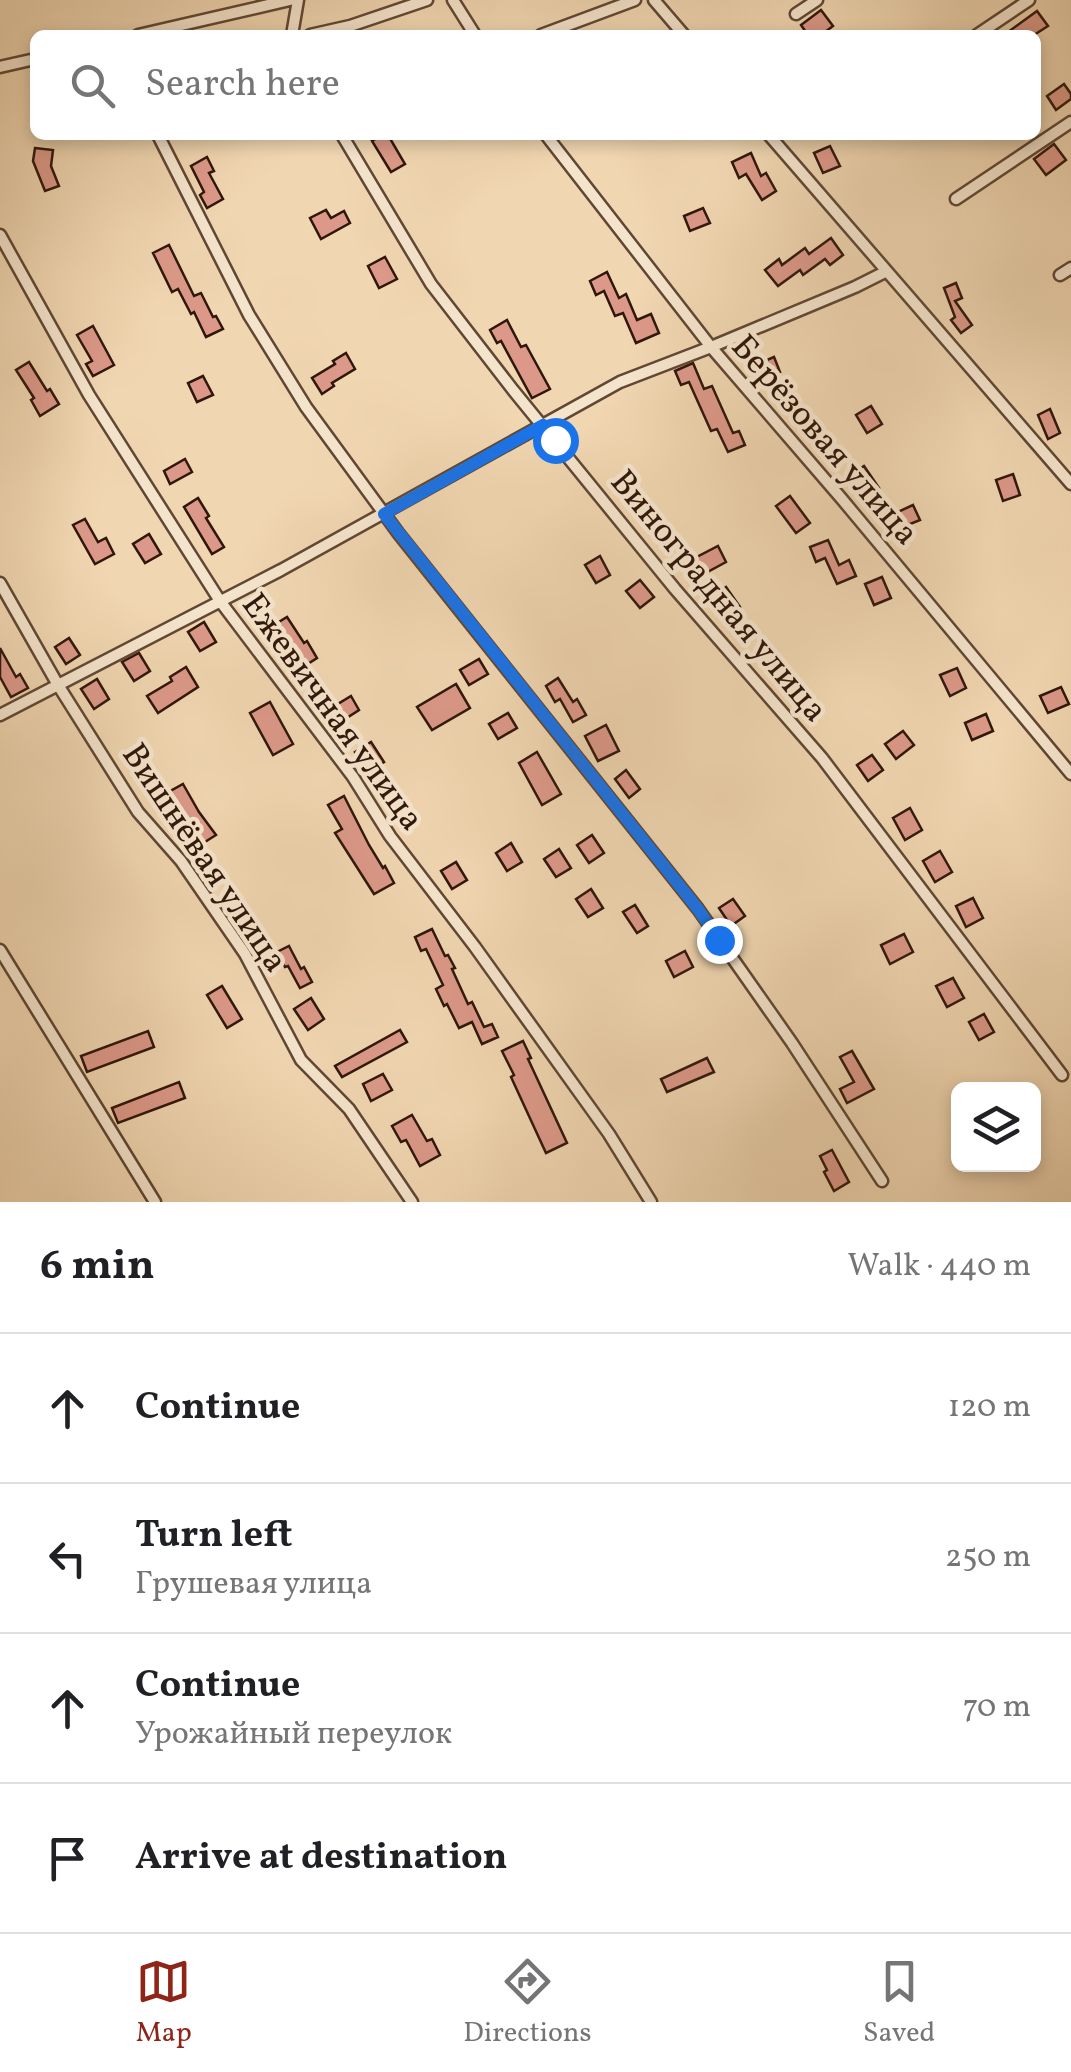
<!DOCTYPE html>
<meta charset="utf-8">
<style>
:root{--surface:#fff;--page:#f2f2f2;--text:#202124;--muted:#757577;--line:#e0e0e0;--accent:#8f2418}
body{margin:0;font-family:Vollkorn,serif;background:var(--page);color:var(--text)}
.controls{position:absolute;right:30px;bottom:30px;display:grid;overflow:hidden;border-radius:15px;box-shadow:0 5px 15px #0003}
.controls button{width:90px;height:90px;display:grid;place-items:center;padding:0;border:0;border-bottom:2px solid var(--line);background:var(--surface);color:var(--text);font:50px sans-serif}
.stop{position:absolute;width:30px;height:30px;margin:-22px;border:8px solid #1a73e8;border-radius:50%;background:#fff}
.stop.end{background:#1a73e8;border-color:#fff;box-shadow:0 2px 10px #0008}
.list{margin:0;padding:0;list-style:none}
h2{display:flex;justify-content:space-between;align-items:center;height:130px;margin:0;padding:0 40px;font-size:42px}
h2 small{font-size:32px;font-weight:400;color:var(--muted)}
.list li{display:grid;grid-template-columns:65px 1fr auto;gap:30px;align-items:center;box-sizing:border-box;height:150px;padding:0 40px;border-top:2px solid var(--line)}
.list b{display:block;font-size:38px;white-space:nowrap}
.list p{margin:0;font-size:32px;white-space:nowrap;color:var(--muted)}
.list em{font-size:32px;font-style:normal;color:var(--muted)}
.icon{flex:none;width:55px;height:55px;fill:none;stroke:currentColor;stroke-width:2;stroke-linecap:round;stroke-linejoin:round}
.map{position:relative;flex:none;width:1071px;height:1202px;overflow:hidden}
.search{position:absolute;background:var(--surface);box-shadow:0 5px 15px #0003;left:30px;right:30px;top:30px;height:110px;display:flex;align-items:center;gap:25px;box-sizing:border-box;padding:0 35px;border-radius:15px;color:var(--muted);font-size:38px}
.sheet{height:730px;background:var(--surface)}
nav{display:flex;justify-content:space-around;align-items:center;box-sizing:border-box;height:140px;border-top:2px solid var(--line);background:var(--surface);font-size:28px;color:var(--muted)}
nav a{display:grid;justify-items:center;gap:5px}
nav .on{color:var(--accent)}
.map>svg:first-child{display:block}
</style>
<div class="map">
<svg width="1071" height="1202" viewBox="0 0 1071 1202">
<rect width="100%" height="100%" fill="#f0d6b1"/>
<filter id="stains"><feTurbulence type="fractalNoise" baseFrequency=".002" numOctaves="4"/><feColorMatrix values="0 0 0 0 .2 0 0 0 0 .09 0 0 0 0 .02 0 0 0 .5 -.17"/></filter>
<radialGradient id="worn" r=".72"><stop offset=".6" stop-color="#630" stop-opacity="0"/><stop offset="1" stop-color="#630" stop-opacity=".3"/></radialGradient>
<g fill="#dc9989" stroke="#30170b" stroke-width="2.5">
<polygon points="821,10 833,26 821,35 808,35 801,25"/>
<polygon points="1037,11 1048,26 1034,35 1004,35"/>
<polygon points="1064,84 1071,94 1071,99 1056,110 1047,96"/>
<polygon points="382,135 388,135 405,164 391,172 372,141"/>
<polygon points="1054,144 1066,160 1046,175 1034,159"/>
<polygon points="830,146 840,166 823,173 814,153"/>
<polygon points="35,148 53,150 51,166 59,186 45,191 33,161"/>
<polygon points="751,153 761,176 766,173 776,191 762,200 746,174 739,178 732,162"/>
<polygon points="207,157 214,171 209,173 223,199 207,208 200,195 204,192 191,166"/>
<polygon points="703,208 710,223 690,231 684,216"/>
<polygon points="326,210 331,218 344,211 350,223 321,239 310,218"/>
<polygon points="831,238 843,255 830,265 825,259 803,275 800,270 778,286 765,270 779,259 782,265 805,248 809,254"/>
<polygon points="169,245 194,296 201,293 213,317 216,316 223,329 206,337 194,312 191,314 178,289 172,292 153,253"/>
<polygon points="385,257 397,279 379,288 368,266"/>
<polygon points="607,272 619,298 626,294 637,320 651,314 659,333 636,343 623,313 615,316 604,291 596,295 590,281"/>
<polygon points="956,283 962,298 955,301 972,325 961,333 951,320 955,317 944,288"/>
<polygon points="507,320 521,347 526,345 550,389 532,398 501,341 497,343 490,330"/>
<polygon points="93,326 114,365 93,376 86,364 92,361 77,335"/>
<polygon points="346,353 355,369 332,383 334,386 322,394 312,378 335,364 333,361"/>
<polygon points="774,357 780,372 762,380 755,365"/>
<polygon points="29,362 47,391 50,389 59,404 40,416 31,400 34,398 16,370"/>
<polygon points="693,363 704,389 712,386 733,433 739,431 745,445 728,452 717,429 711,431 689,382 681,385 675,371"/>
<polygon points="203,376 213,395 197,402 188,383"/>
<polygon points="871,406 882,424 867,433 856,415"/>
<polygon points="1050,409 1060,433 1048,439 1038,415"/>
<polygon points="185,459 192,472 170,484 164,471"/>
<polygon points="864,466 879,488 861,500 846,478"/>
<polygon points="1013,474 1020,495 1003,501 996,480"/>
<polygon points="790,496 810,523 796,533 776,506"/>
<polygon points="198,498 209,516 206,518 224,547 212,554 184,507"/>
<polygon points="913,505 920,520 893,531 887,517"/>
<polygon points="85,519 98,542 106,538 114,554 95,564 73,525"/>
<polygon points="149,534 161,554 145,563 133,544"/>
<polygon points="828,540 839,565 849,560 856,576 837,584 825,558 816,562 810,547"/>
<polygon points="718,546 726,562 700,576 691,560"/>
<polygon points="600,556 610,575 596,583 585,565"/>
<polygon points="882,577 891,598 874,605 865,584"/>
<polygon points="640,580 654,597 640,608 626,591"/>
<polygon points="726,587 740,607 724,618 711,598"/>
<polygon points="287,617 304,643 307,641 317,658 303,667 287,640 284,642 274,625"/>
<polygon points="204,622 216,642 200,651 188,632"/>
<polygon points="69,638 80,655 66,664 55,647"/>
<polygon points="0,648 16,677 20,674 28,688 11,697 0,677"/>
<polygon points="139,653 150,671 134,681 122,662"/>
<polygon points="479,659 488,674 469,685 460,670"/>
<polygon points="186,667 198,687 158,713 147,696 172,681 170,677"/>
<polygon points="957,668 966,688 950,696 940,675"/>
<polygon points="558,678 573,702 577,699 586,715 573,722 560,699 555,702 546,686"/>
<polygon points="97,679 109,699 94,709 81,689"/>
<polygon points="456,684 470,708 432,730 417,707"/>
<polygon points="1061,687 1069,704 1048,713 1040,696"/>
<polygon points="351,696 359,710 342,721 333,707"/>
<polygon points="270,702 293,744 273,755 250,713"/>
<polygon points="508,713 517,728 498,739 489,724"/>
<polygon points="986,714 993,731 972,740 965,723"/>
<polygon points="606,725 619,751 598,761 585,736"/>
<polygon points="903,731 914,745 896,759 885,744"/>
<polygon points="371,742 384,762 368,771 355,752"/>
<polygon points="537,752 561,794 542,805 519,763"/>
<polygon points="872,755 883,770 868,781 857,765"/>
<polygon points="626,770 640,789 629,798 615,779"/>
<polygon points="183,784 199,812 216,835 197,847 165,794"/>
<polygon points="344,796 369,845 383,868 385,866 394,883 374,894 335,833 342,829 328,805"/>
<polygon points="910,808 922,830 905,840 893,818"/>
<polygon points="592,835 604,853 589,863 577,845"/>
<polygon points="511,843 522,862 507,871 496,853"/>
<polygon points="559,849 571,868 556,877 544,859"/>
<polygon points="940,851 952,872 935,882 923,861"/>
<polygon points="456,862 467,880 452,889 441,871"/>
<polygon points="591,889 603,908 588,917 576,899"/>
<polygon points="973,898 983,918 966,927 956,906"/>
<polygon points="733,899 745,916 731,926 719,908"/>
<polygon points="635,905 648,926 637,933 623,912"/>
<polygon points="432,929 445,956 448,955 455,968 452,969 468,1004 472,1002 484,1027 492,1024 498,1037 482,1044 472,1022 459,1028 447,1004 444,1006 436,989 443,985 426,949 421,951 415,937"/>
<polygon points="904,934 913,952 890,964 881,945"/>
<polygon points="289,946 301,969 304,967 312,982 300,988 288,966 285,967 277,952"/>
<polygon points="685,951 693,967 674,977 666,961"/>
<polygon points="953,978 964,998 947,1007 936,986"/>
<polygon points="222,986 242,1019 227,1028 207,995"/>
<polygon points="311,998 324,1019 308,1030 294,1009"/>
<polygon points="984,1014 994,1032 979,1040 969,1022"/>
<polygon points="400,1030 407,1042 342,1077 335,1066"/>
<polygon points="148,1031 154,1047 87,1072 81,1056"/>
<polygon points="523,1041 531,1058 528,1059 567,1143 546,1153 511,1077 514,1075 502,1051"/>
<polygon points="852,1051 874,1089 847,1103 840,1089 854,1082 840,1057"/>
<polygon points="707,1058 714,1072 667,1092 661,1079"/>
<polygon points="383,1074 392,1090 371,1101 363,1084"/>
<polygon points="179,1082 185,1098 118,1123 112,1108"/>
<polygon points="412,1115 427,1141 432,1139 440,1155 420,1166 406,1140 401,1142 392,1126"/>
<polygon points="832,1150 849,1182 834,1191 824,1172 827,1170 820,1156"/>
</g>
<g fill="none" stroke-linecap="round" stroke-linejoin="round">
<g stroke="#604734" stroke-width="15">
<g id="minor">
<polyline points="453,0 475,35"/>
<polyline points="654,0 684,35"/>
<polyline points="796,14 817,0"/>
<polyline points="138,35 290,0"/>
<polyline points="292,35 298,0"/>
<polyline points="310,35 350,26 427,0"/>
<polyline points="541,35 635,0"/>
<polyline points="977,35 1029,0"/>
<polyline points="0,67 35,59"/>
<polyline points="158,135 249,315 306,407 399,534 698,909 792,1043 882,1181"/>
<polyline points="342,135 431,284 513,390 675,589 822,758 1062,1075"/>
<polyline points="546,135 711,347 841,498 1071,774"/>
<polyline points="769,135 1071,484"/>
<polyline points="956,199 1071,122"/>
<polyline points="0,235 89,395 220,601 353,777 390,836 475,947 609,1134 651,1202"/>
<polyline points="1060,275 1071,268"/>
<polyline points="0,583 58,685 138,812 181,861 245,954 301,1060 349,1109 412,1202"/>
<polyline points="0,715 281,570 620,382 711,347 855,287 885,272"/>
<polyline points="0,950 155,1202"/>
</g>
</g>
<use href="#minor" stroke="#f5e4cc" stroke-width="10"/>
</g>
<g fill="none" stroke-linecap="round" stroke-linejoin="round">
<polyline stroke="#1a73e8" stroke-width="12" points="555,440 543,425 384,514 698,909 719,940"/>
</g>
<g text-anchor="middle" stroke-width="9" stroke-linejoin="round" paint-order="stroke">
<g font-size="35" fill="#30170b" stroke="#f5e4cc">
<text transform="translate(826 439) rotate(49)" y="12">Берёзовая улица</text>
<text transform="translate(720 595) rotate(50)" y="12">Виноградная улица</text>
<text transform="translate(334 711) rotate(54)" y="12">Ежевичная улица</text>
<text transform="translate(206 857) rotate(56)" y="12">Вишнёвая улица</text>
</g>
</g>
<rect width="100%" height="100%" filter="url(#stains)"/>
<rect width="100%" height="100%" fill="url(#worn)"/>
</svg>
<div class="controls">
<button><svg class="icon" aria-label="layers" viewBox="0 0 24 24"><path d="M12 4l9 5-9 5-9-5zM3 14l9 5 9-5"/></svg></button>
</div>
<div class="stop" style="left:555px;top:440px"></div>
<div class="stop end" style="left:719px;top:940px"></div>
<div class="search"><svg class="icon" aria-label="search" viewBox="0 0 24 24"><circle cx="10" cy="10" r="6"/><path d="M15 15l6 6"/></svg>Search here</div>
</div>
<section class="sheet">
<h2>6 min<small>Walk · 440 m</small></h2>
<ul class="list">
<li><svg class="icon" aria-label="ahead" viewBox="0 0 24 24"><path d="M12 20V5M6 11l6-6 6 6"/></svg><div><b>Continue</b></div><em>120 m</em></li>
<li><svg class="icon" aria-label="left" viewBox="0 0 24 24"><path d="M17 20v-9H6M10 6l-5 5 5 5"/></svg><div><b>Turn left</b><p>Грушевая улица</p></div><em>250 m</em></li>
<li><svg class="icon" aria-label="ahead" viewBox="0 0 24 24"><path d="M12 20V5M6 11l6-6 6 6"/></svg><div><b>Continue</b><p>Урожайный переулок</p></div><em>70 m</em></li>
<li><svg class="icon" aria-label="arrive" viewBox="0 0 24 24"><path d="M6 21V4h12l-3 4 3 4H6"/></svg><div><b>Arrive at destination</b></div></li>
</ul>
</section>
<nav>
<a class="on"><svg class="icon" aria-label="map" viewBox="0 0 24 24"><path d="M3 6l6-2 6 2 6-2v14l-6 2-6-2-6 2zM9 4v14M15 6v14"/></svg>Map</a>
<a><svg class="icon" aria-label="directions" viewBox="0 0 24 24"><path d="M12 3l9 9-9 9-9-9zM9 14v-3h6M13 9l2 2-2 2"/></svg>Directions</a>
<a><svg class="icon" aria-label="saved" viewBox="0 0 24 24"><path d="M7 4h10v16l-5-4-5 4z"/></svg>Saved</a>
</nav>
